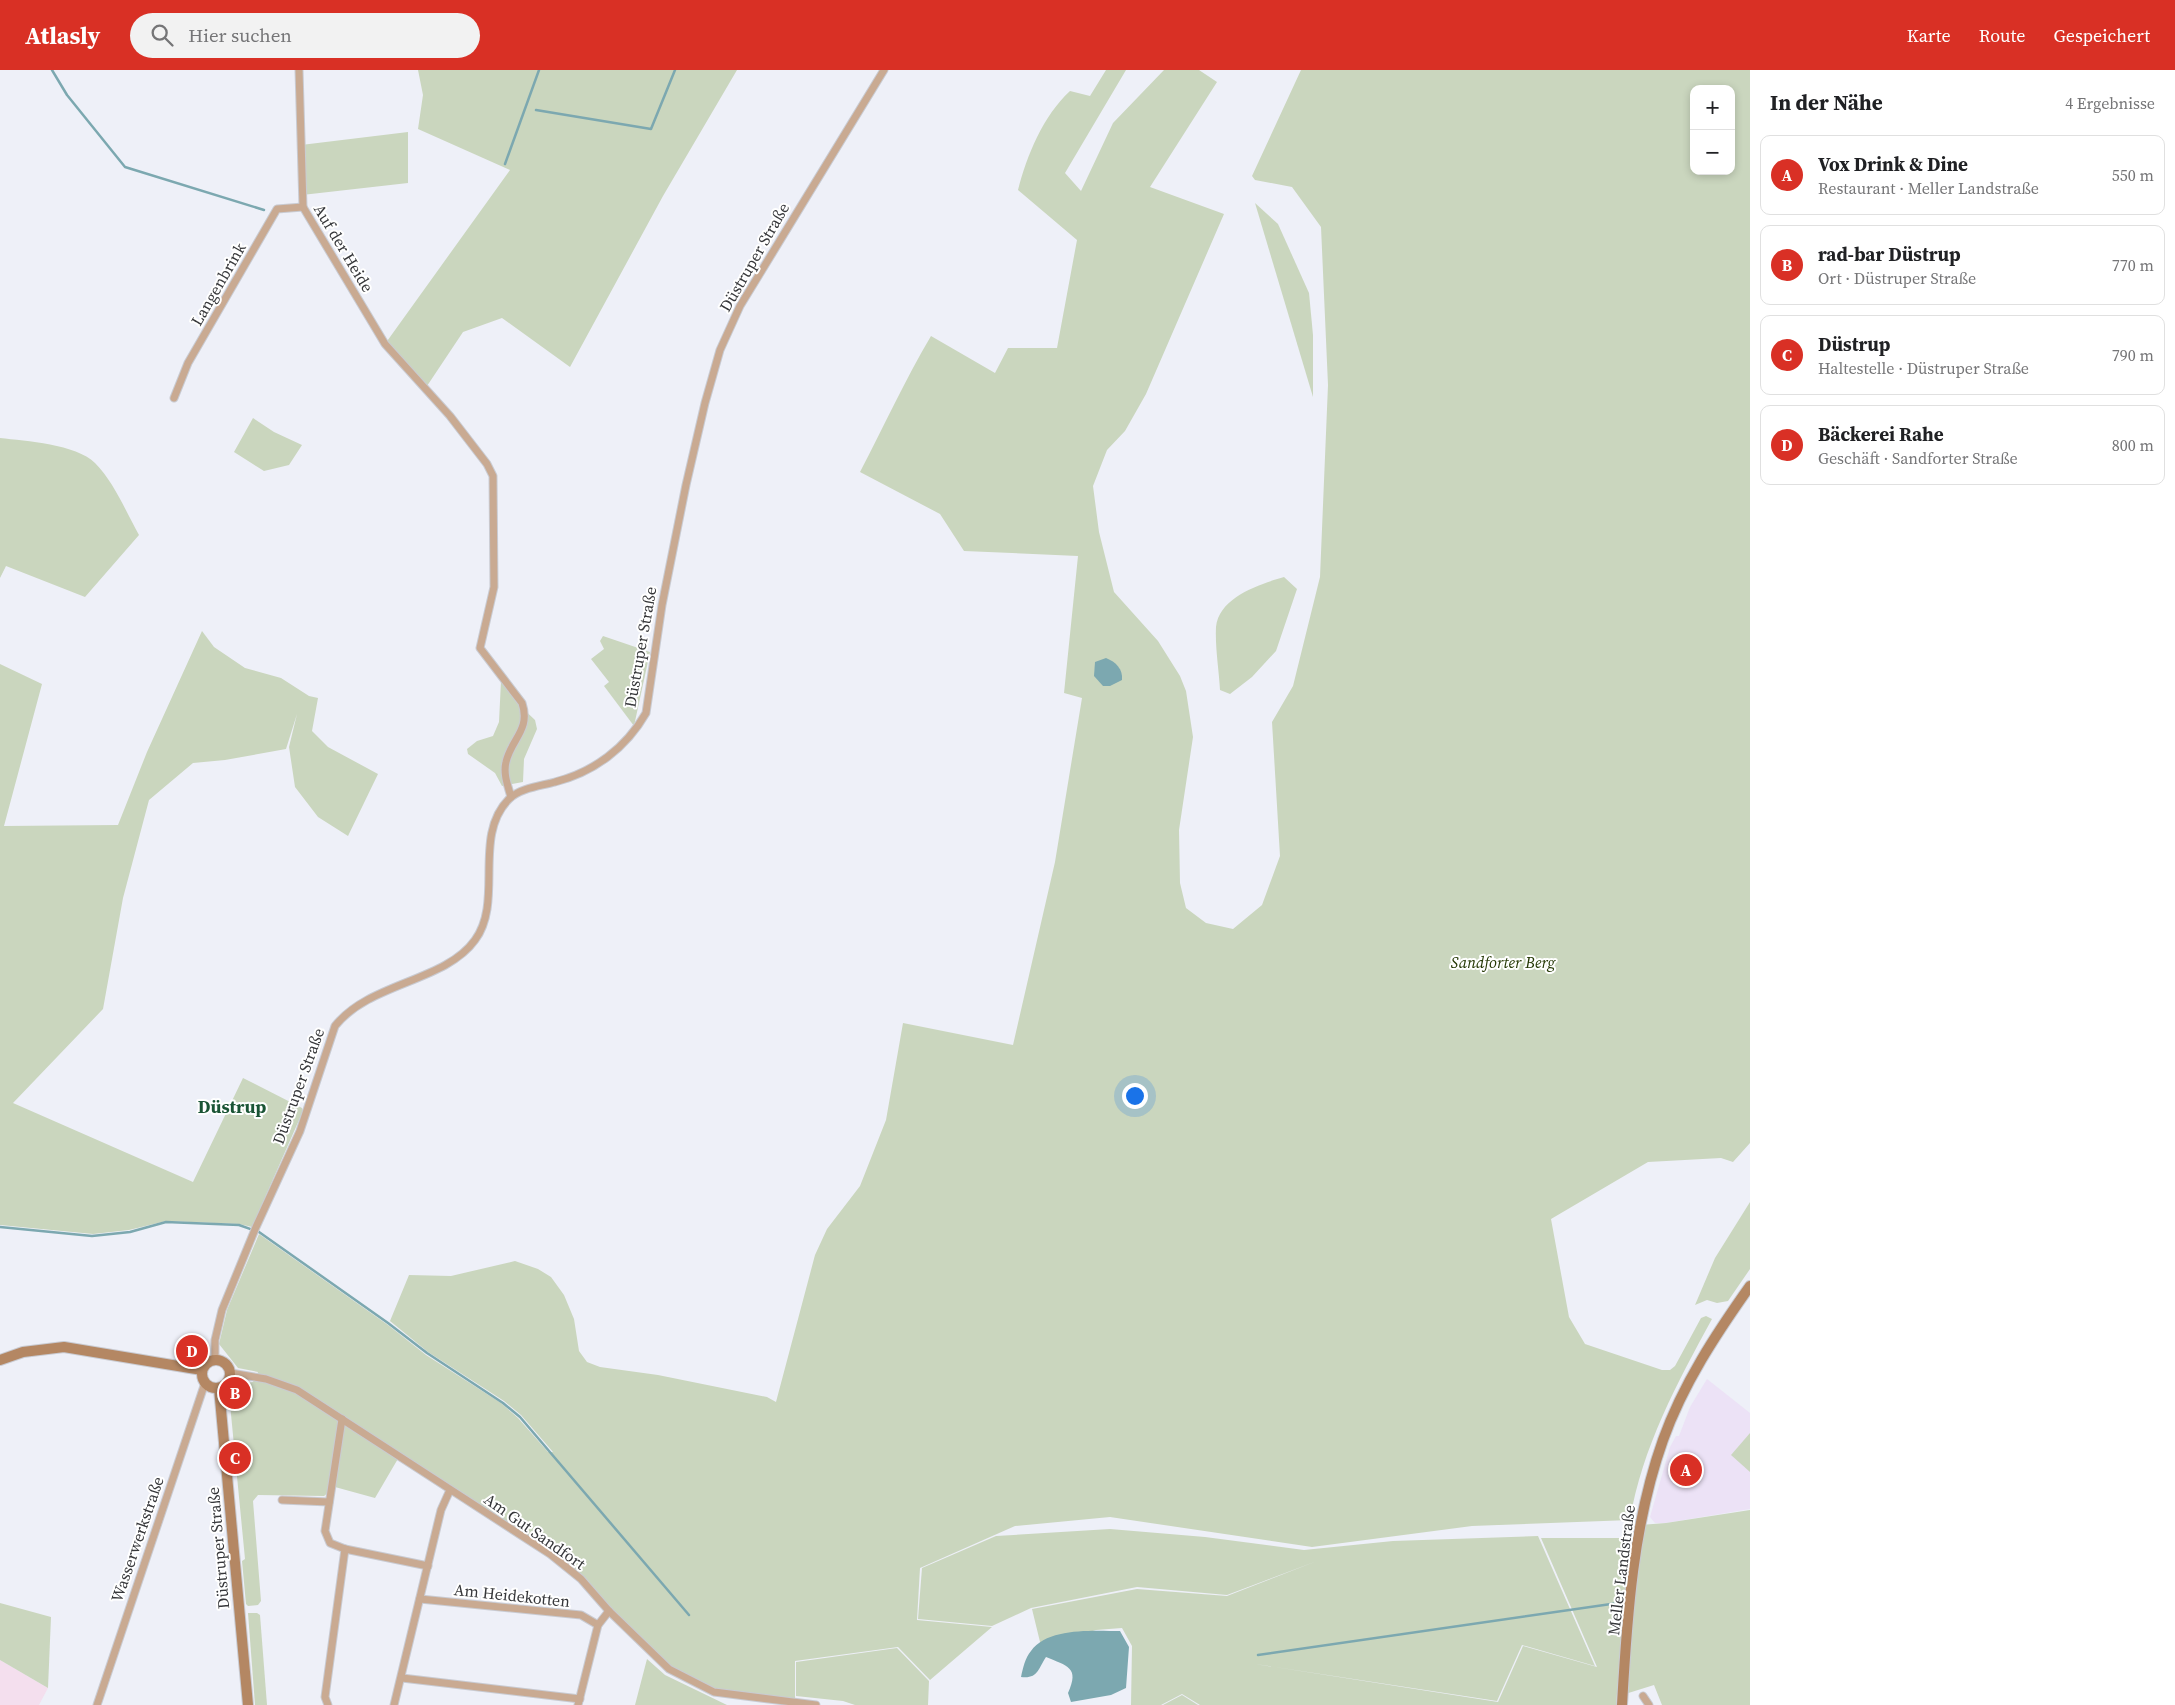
<!DOCTYPE html>
<html lang="de">
<meta charset="utf-8">
<style>
:root{--surface:#fff;--page:#f2f2f2;--text:#202124;--muted:#757577;--line:#e0e0e0;--accent:#d93025}
body{margin:0;font-family:"Source Serif 4",serif;background:var(--page);color:var(--text)}
.controls{position:absolute;right:15px;top:15px;display:grid;overflow:hidden;border-radius:10px;box-shadow:0 2px 8px #0003}
.controls button{width:45px;height:45px;display:grid;place-items:center;padding:0;border:0;border-bottom:1px solid var(--line);background:var(--surface);color:var(--text);font:25px sans-serif}
.you{position:absolute;left:1134px;top:1025px;width:18px;height:18px;margin:-12px;border:4px solid #fff;border-radius:50%;background:#1a73e8;box-shadow:0 0 0 8px #1a73e833}
.badge{display:grid;place-items:center;width:32px;height:32px;border-radius:50%;background:var(--accent);color:#fff;font-size:16px;font-weight:700}
.pin{position:absolute;translate:-50% -50%;border:2px solid #fff;box-shadow:0 1px 5px #0006}
.list{margin:0;padding:0;list-style:none}
h2{display:flex;justify-content:space-between;align-items:center;height:65px;margin:0;padding:0 20px;font-size:21px}
h2 small{font-size:16px;font-weight:400;color:var(--muted)}
.list li{display:grid;grid-template-columns:32px 1fr auto;gap:15px;align-items:center;box-sizing:border-box;height:80px;margin:0 10px 10px;padding:0 10px;border:1px solid var(--line);border-radius:10px}
.list b{display:block;font-size:19px;white-space:nowrap}
.list p{margin:0;font-size:16px;white-space:nowrap;color:var(--muted)}
.list em{font-size:16px;font-style:normal;color:var(--muted)}
.icon{flex:none;width:28px;height:28px;fill:none;stroke:currentColor;stroke-width:2;stroke-linecap:round;stroke-linejoin:round}
.map{position:relative;flex:none;width:1750px;height:1635px;overflow:hidden}
header{display:flex;align-items:center;gap:30px;box-sizing:border-box;height:70px;padding:0 25px;background:var(--accent);color:#fff}
header strong{font-size:24px}
nav{display:flex;gap:28px;margin-inline-start:auto;font-size:18px}
.search{width:350px;height:45px;background:var(--page);display:flex;align-items:center;gap:12px;box-sizing:border-box;padding:0 18px;border-radius:28px;color:var(--muted);font-size:19px}
main{display:flex}
aside{flex:1;background:var(--surface)}
.map>svg:first-child{display:block}
</style>
<header>
<strong>Atlasly</strong>
<div class="search"><svg class="icon" aria-label="search" viewBox="0 0 24 24"><circle cx="10" cy="10" r="6"/><path d="M15 15l6 6"/></svg>Hier suchen</div>
<nav><a>Karte</a><a>Route</a><a>Gespeichert</a></nav>
</header>
<main>
<div class="map">
<svg width="1750" height="1635" viewBox="0 0 1750 1635">
<rect width="100%" height="100%" fill="#eef0f8"/>
<polygon fill="#ece2f6" points="1707,1309 1750,1343 1750,1439 1666,1453 1655,1453 1650,1447 1670,1377 1676,1366 1679,1366 1690,1337"/>
<polygon fill="#f4dfee" points="0,1590 48,1618 39,1635 0,1635"/>
<g fill="#cad6be" fill-rule="evenodd">
<polygon points="418,0 737,0 663,126 570,297 502,248 463,262 425,319 385,274 510,100 418,59 423,25"/>
<path d="M 1106,0 L 1126,0 L 1065,103 L 1081,121 L 1113,53 L 1164,0 L 1199,0 L 1217,12 L 1150,117 L 1224,144 L 1146,324 L 1125,361 L 1107,380 L 1093,416 L 1099,462 L 1114,522 L 1158,571 L 1180,606 L 1186,621 L 1193,667 L 1179,760 L 1180,813 L 1186,838 L 1206,853 L 1233,859 L 1262,835 L 1280,786 L 1272,652 L 1293,616 L 1320,507 L 1328,315 L 1321,157 L 1292,117 L 1255,110 L 1252,106 L 1301,0 L 1750,0 L 1750,1073 L 1733,1092 L 1721,1088 L 1648,1092 L 1551,1149 L 1569,1247 L 1585,1274 L 1662,1300 L 1670,1300 L 1675,1296 L 1701,1248 L 1706,1246 L 1712,1249 C 1677,1313 1642,1378 1630,1450 L 1472,1456 L 1312,1477 L 1110,1447 L 1015,1456 L 920,1498 L 917,1550 L 992,1557 L 930,1610 L 898,1577 L 795,1591 L 795,1632 L 714,1622 L 669,1599 L 581,1509 L 550,1484 L 399,1387 L 375,1428 L 335,1417 L 324,1426 L 258,1425 L 253,1431 L 261,1531 L 258,1535 L 248,1536 L 246,1534 L 242,1491 L 245,1489 L 230,1334 L 235,1335 L 241,1314 L 253,1312 L 258,1302 L 238,1298 L 219,1274 L 227,1240 L 259,1164 L 388,1255 L 426,1285 L 501,1333 L 518,1348 L 548,1382 L 553,1382 L 521,1345 L 504,1331 L 428,1282 L 390,1251 L 409,1205 L 451,1206 L 515,1191 L 538,1199 L 551,1207 L 564,1225 L 574,1249 L 579,1281 L 587,1292 L 600,1297 L 658,1305 L 767,1327 L 776,1332 L 815,1185 L 827,1159 L 860,1116 L 886,1050 L 903,953 L 1013,975 L 1055,792 L 1082,628 L 1064,623 L 1078,486 L 964,481 L 940,444 L 860,402 C 884,356 905,310 931,266 L 995,303 L 1008,278 L 1057,278 L 1077,170 L 1018,120 C 1027,85 1043,46 1070,21 L 1090,26 ZM 1694,19 L 1731,19 L 1731,101 L 1694,101 Z"/>
<polygon points="408,62 408,113 302,125 301,75"/>
<polygon points="1255,133 1278,154 1309,223 1313,265 1313,327"/>
<polygon points="253,348 274,362 302,375 289,395 264,401 234,382"/>
<path d="M 0,368 C 26,371 76,374 95,393 C 114,412 126,442 139,465 L 85,527 L 6,496 L 0,508 Z"/>
<path d="M 1284,507 L 1297,519 L 1276,581 L 1252,607 L 1230,624 L 1220,620 C 1219,600 1215,578 1216,557 C 1219,527 1260,514 1284,507 Z"/>
<polygon points="202,561 214,577 245,598 281,608 309,626 318,628 312,661 328,677 378,704 348,766 318,747 295,717 289,677 297,644 286,679 225,690 193,693 149,730 123,828 103,939 13,1033 193,1112 243,1008 302,1038 303,1041 252,1157 239,1154 166,1151 129,1160 93,1164 0,1155 0,594 42,614 4,756 118,755 147,682"/>
<polygon points="603,566 650,582 634,656 604,616 609,612 591,589 604,579 600,571"/>
<polygon points="501,611 517,633 535,650 537,659 524,689 523,712 502,716 495,703 468,684 467,679 477,671 493,666 499,652"/>
<polygon points="1750,1132 1750,1199 1728,1231 1717,1233 1707,1230 1695,1235 1715,1188"/>
<polygon points="1750,1363 1750,1402 1731,1385"/>
<polygon points="1750,1440 1750,1635 1662,1635 1654,1615 1622,1625 1640,1455 1666,1453"/>
<polygon points="1110,1459 1205,1467 1304,1480 1393,1471 1538,1466 1595,1596 1522,1575 1497,1631 1255,1594 1498,1632 1523,1576 1597,1597 1541,1468 1631,1468 1616,1635 1200,1635 1182,1624 1161,1635 1131,1635 1132,1576 1122,1558 1096,1560 1041,1576 1032,1539 1137,1519 1227,1526 1317,1491 1227,1525 1137,1517 1031,1538 992,1556 918,1549 922,1498 996,1466"/>
<polygon points="0,1533 51,1547 48,1618 0,1590"/>
<polygon points="248,1543 257,1543 260,1545 267,1635 255,1635"/>
<polygon points="897,1578 929,1611 928,1635 855,1635 843,1631 796,1626 796,1592"/>
<polygon points="647,1589 665,1605 727,1635 635,1635"/>
<polygon points="1182,1625 1198,1635 1163,1635"/>
</g>
<g fill="#7ca8b0">
<path d="M 1106,588 C 1116,592 1123,599 1122,610 L 1110,616 L 1103,616 L 1094,606 L 1095,592 Z"/>
<path d="M 1120,1561 L 1129,1577 L 1126,1618 L 1111,1625 L 1071,1632 L 1068,1623 C 1080,1597 1067,1596 1046,1587 C 1038,1599 1038,1609 1021,1607 C 1023,1598 1025,1588 1031,1581 C 1048,1557 1094,1561 1120,1561 Z"/>
</g>
<g fill="none" stroke-linecap="round" stroke-linejoin="round">
<g stroke="#7ca8b0" stroke-width="2.5">
<polyline points="52,0 67,25 125,97 264,140"/>
<polyline points="536,40 651,59 675,0"/>
<polyline points="505,94 539,0"/>
<polyline points="0,1157 92,1166 130,1162 166,1152 239,1155 259,1162 388,1253 427,1283 503,1333 520,1347 689,1545"/>
<polyline points="1258,1585 1618,1533"/>
</g>
<g stroke="#c9cbd2" stroke-width="9">
<g id="street">
<path d="M 299,0 L 303,137 L 385,274 L 450,346 L 487,394 L 493,406 L 494,517 L 480,578 L 522,633 C 531,660 511,669 506,692 C 503,704 508,716 511,727"/>
<polyline points="174,328 188,293 277,139 303,137"/>
<path d="M 215,1289 L 215,1270 L 222,1240 L 256,1157 L 300,1061 L 335,956 C 370,912 445,912 475,870 C 504,831 472,766 509,729 C 520,718 541,716 555,712 C 594,702 626,678 646,643 L 662,535 L 686,415 L 705,333 L 720,280 L 740,236 L 884,0"/>
<polyline points="231,1303 266,1309 297,1320 550,1484 581,1509 609,1541 669,1599 714,1622 816,1635"/>
<polyline points="342,1349 325,1461 330,1473 345,1479 428,1496"/>
<polyline points="282,1430 329,1432"/>
<polyline points="420,1529 581,1545 598,1555"/>
<polyline points="402,1608 580,1629"/>
<polyline points="1643,1626 1649,1635"/>
<polyline points="97,1635 205,1313"/>
<polyline points="328,1635 325,1627 345,1479"/>
<polyline points="394,1635 441,1440 450,1420"/>
<polyline points="578,1635 598,1555 609,1541"/>
</g>
</g>
<g stroke="#c9cbd2" stroke-width="12">
<g id="secondary">
<circle cx="216" cy="1304" r="14"/>
<polyline points="0,1290 23,1282 64,1277 202,1300"/>
<polyline points="219,1318 248,1635"/>
<path d="M 1622,1635 C 1627,1546 1633,1454 1663,1370 C 1683,1314 1716,1264 1750,1216"/>
</g>
</g>
<use href="#street" stroke="#c9aa92" stroke-width="7"/>
<use href="#secondary" stroke="#b48763" stroke-width="10"/>
</g>
<g text-anchor="middle" stroke-width="4" stroke-linejoin="round" paint-order="stroke">
<g font-size="16" fill="#36373a" stroke="#fff">
<text transform="translate(344 178) rotate(59)" y="6">Auf der Heide</text>
<text transform="translate(754 187) rotate(-60)" y="6">Düstruper Straße</text>
<text transform="translate(218 214) rotate(-60)" y="6">Langenbrink</text>
<text transform="translate(640 577) rotate(-80)" y="6">Düstruper Straße</text>
<text transform="translate(298 1016) rotate(-70)" y="6">Düstruper Straße</text>
<text transform="translate(535 1461) rotate(35)" y="6">Am Gut Sandfort</text>
<text transform="translate(137 1469) rotate(-71)" y="6">Wasserwerkstraße</text>
<text transform="translate(218 1478) rotate(-95)" y="6">Düstruper Straße</text>
<text transform="translate(1621 1500) rotate(-83)" y="6">Meller Landstraße</text>
<text transform="translate(512 1525) rotate(6)" y="6">Am Heidekotten</text>
</g>
<g font-size="16" font-style="italic" fill="#233703" stroke="#fff">
<text x="1503" y="898">Sandforter Berg</text>
</g>
<g font-size="18" font-weight="bold" fill="#1a5435" stroke="#fff">
<text x="232" y="1043">Düstrup</text>
</g>
</g>
</svg>
<div class="controls">
<button>+</button>
<button>−</button>
</div>
<div class="you"></div>
<div class="pin badge" style="left:1686px;top:1400px">A</div>
<div class="pin badge" style="left:235px;top:1323px">B</div>
<div class="pin badge" style="left:235px;top:1388px">C</div>
<div class="pin badge" style="left:192px;top:1281px">D</div>
</div>
<aside>
<h2>In der Nähe<small>4 Ergebnisse</small></h2>
<ul class="list">
<li><span class="badge">A</span><div><b>Vox Drink &amp; Dine</b><p>Restaurant · Meller Landstraße</p></div><em>550 m</em></li>
<li><span class="badge">B</span><div><b>rad-bar Düstrup</b><p>Ort · Düstruper Straße</p></div><em>770 m</em></li>
<li><span class="badge">C</span><div><b>Düstrup</b><p>Haltestelle · Düstruper Straße</p></div><em>790 m</em></li>
<li><span class="badge">D</span><div><b>Bäckerei Rahe</b><p>Geschäft · Sandforter Straße</p></div><em>800 m</em></li>
</ul>
</aside>
</main>
